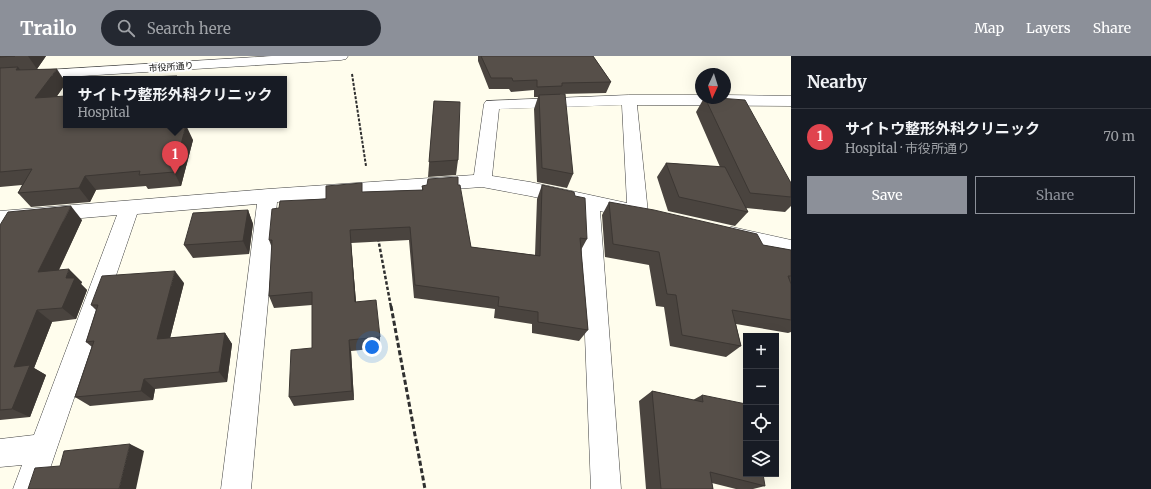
<!DOCTYPE html>
<meta charset="utf-8">
<style>
:root{--surface:#171b24;--page:#242831;--text:#f1f3f6;--muted:#9ea1a6;--line:#363941;--accent:#8c9099}
body{margin:0;font-family:Merriweather,"Noto Sans JP",serif;background:var(--page);color:var(--text)}
.controls{position:absolute;right:12px;bottom:12px;display:grid;overflow:hidden;border-radius:0px;box-shadow:0 4px 16px #0002}
.controls button{width:36px;height:36px;display:grid;place-items:center;padding:0;border:0;border-bottom:1px solid var(--line);background:var(--surface);color:var(--text);font:20px sans-serif}
.compass{position:absolute;left:695px;top:12px;width:36px;height:36px;border-radius:50%;background:var(--surface);box-shadow:0 4px 16px #0002;rotate:184deg}
.you{position:absolute;left:372px;top:291px;width:14px;height:14px;margin:-10px;border:3px solid #fff;border-radius:50%;background:#1a73e8;box-shadow:0 0 0 6px #1a73e833}
.badge{display:grid;place-items:center;width:26px;height:26px;border-radius:50%;background:var(--accent);color:#fff;font-size:13px;font-weight:700}
.pin{position:absolute;translate:-50% -33px;filter:drop-shadow(0 1px 2px #0008)}
.pin::after{content:'';position:absolute;top:21px;width:14px;height:12px;background:inherit;clip-path:polygon(0 0,100% 0,50% 100%)}
.popup{position:absolute;left:63px;top:20px;width:224px;height:52px;box-sizing:border-box;display:grid;place-content:center;border-radius:0px;background:var(--surface);filter:drop-shadow(0 1px 3px #0005);font-size:13px;white-space:nowrap;color:var(--muted)}
.popup b{font-size:15px;color:var(--text)}
.popup::after{content:'';position:absolute;left:50%;top:100%;margin-left:-8px;border:8px solid transparent;border-top-color:var(--surface)}
.list{margin:0;padding:0;list-style:none}
h2{display:flex;justify-content:space-between;align-items:center;height:52px;margin:0;padding:0 16px;font-size:17px}
h2 small{font-size:13px;font-weight:400;color:var(--muted)}
.list li{display:grid;grid-template-columns:26px 1fr auto;gap:12px;align-items:center;box-sizing:border-box;height:56px;padding:0 16px;border-top:1px solid var(--line)}
.list b{display:block;font-size:15px;white-space:nowrap}
.list p{margin:0;font-size:13px;white-space:nowrap;color:var(--muted)}
.list em{font-size:13px;font-style:normal;color:var(--muted)}
.actions{display:flex;gap:8px;padding:12px 16px}
.actions a{flex:1;padding:9px 0;border:1px solid var(--accent);border-radius:0px;text-align:center;font-size:14px;color:var(--accent)}
.actions .main{background:var(--accent);color:#fff}
.icon{flex:none;width:22px;height:22px;fill:none;stroke:currentColor;stroke-width:2;stroke-linecap:round;stroke-linejoin:round}
.map{position:relative;flex:none;width:791px;height:433px;overflow:hidden}
header{display:flex;align-items:center;gap:24px;box-sizing:border-box;height:56px;padding:0 20px;background:var(--accent);color:#fff}
header strong{font-size:19px}
nav{display:flex;gap:22px;margin-inline-start:auto;font-size:14px}
.search{width:280px;height:36px;background:var(--page);display:flex;align-items:center;gap:10px;box-sizing:border-box;padding:0 14px;border-radius:22px;color:var(--muted);font-size:15px}
main{display:flex}
aside{flex:1;background:var(--surface)}
.map>svg:first-child{display:block}
</style>
<header>
<strong>Trailo</strong>
<div class="search"><svg class="icon" aria-label="search" viewBox="0 0 24 24"><circle cx="10" cy="10" r="6"/><path d="M15 15l6 6"/></svg>Search here</div>
<nav><a>Map</a><a>Layers</a><a>Share</a></nav>
</header>
<main>
<div class="map">
<svg width="791" height="433" viewBox="0 0 791 433">
<rect width="100%" height="100%" fill="#fffded"/>
<g fill="none" stroke-linecap="round" stroke-linejoin="round">
<g stroke="#404040" stroke-width="1">
<g id="minor">
<polygon points="272,0 348,0 346,3 341,4 0,25 0,17"/>
<path d="M 629,39 L 701,39 L 701,42 L 725,42 L 725,39 L 791,40 L 791,50 L 637,49 L 648,157 L 645,162 L 638,164 L 600,155 L 621,433 L 591,433 L 580,151 L 530,140 L 482,131 L 277,146 L 251,433 L 221,433 L 257,148 L 137,158 L 43,433 L 13,433 L 22,409 L 0,411 L 0,383 L 34,379 L 117,159 L 0,169 L 0,155 L 268,133 L 474,119 L 484,48 L 486,45 ZM 622,49 L 627,147 L 530,126 L 492,120 L 499,53 Z"/>
<polygon points="732,171 791,184 791,200 725,185 722,179 725,173"/>
</g>
</g>
<polyline stroke="#2f2f2f" stroke-width="2" stroke-dasharray="3 1.5" stroke-linecap="butt" points="352,18 366,110"/>
<polyline stroke="#2f2f2f" stroke-width="2.5" stroke-dasharray="3.5 2" stroke-linecap="butt" points="378,182 391,251"/>
<polyline stroke="#2f2f2f" stroke-width="3" stroke-dasharray="5 2.5" stroke-linecap="butt" points="391,250 425,433"/>
<use href="#minor" fill="#fff" fill-rule="evenodd"/>
</g>
<g fill="#4a443f">
<polygon points="0,0 46,0 37,13 66,27 57,40 170,70 193,84 181,130 148,133 146,130 96,134 90,146 31,151 18,137 22,129 0,131"/>
<polygon points="478,0 593,0 611,26 606,37 560,38 573,118 567,132 537,126 534,53 538,41 534,41 534,34 511,36 509,33 489,33 478,5"/>
<polygon points="704,42 718,42 791,127 791,150 785,156 746,152 748,156 735,170 668,155 657,121 666,107 720,111 696,56"/>
<polygon points="434,45 458,104 456,119 428,121"/>
<polygon points="458,129 471,191 535,199 537,143 542,129 575,140 587,183 581,194 588,274 579,285 532,277 532,268 494,262 495,253 414,242 409,184 351,187 356,246 380,281 380,292 351,295 354,344 294,350 289,341 312,292 312,249 274,252 269,240 272,192 269,184 279,152 363,136 422,134 422,130"/>
<polygon points="609,146 763,189 791,194 791,276 788,277 736,268 741,290 726,301 670,290 664,251 656,250 649,209 605,201 602,159"/>
<polygon points="248,154 253,168 249,198 193,202 184,189"/>
<polygon points="82,164 59,214 82,226 81,228 87,234 76,263 52,266 34,312 46,319 30,361 0,364 0,169"/>
<polygon points="184,227 170,282 225,277 232,288 227,326 155,333 153,344 90,350 75,341 92,291 86,286 96,254 91,249"/>
<polygon points="652,335 693,344 702,339 765,430 753,433 736,433 712,427 713,433 646,433 639,345"/>
</g>
<g fill="#3c3733">
<polygon points="28,0 46,0 37,13"/>
<polygon points="18,11 29,25 16,14"/>
<polygon points="57,13 66,27 46,56 35,42"/>
<polygon points="158,69 171,69 165,86 157,71"/>
<polygon points="186,69 193,84 181,130 174,116"/>
<polygon points="85,120 96,134 90,146 79,132"/>
<polygon points="71,150 82,164 52,228 38,216"/>
<polygon points="248,154 253,168 249,198 243,185"/>
<polygon points="350,174 351,187 357,257 355,246"/>
<polygon points="69,213 82,226 81,228 87,234 76,263 62,252 66,222"/>
<polygon points="175,215 184,227 167,294 157,283"/>
<polygon points="37,254 52,266 34,312 46,319 30,361 12,353 14,311"/>
<polygon points="225,277 232,288 227,326 219,316"/>
<polygon points="349,284 351,295 354,344 352,335"/>
<polygon points="144,323 155,333 153,344 141,335"/>
<polygon points="130,388 144,395 136,433 119,433"/>
</g>
<g fill="#564f49" stroke="#3c3733">
<polygon points="0,0 15,0 0,1"/>
<polygon points="481,0 593,0 611,26 562,27 562,30 537,31 537,24 513,25 512,22 491,22"/>
<polygon points="18,11 16,14 57,13 35,42 66,40 66,69 158,69 157,71 186,69 174,116 139,119 140,115 85,120 79,132 18,137 32,113 0,116 0,12"/>
<polygon points="177,20 176,23 116,23 116,22"/>
<polygon points="565,38 573,118 542,112 539,39"/>
<polygon points="705,42 718,42 745,44 791,127 791,141 750,137"/>
<polygon points="434,45 460,46 458,104 429,106"/>
<polygon points="666,107 725,111 748,156 679,141"/>
<polygon points="458,121 458,129 460,129 471,191 540,200 542,129 574,136 575,140 585,142 587,183 580,182 588,274 538,266 538,256 498,250 499,241 415,229 410,171 350,174 355,246 376,244 380,281 349,284 352,335 289,341 291,294 312,292 312,236 269,240 272,184 269,184 272,153 279,152 280,145 326,143 326,130 362,127 362,136 423,134 422,130 427,129 428,123"/>
<polygon points="609,146 654,154 757,178 763,189 791,194 791,220 788,220 791,228 791,264 732,254 741,290 682,279 676,239 667,238 659,196 613,188"/>
<polygon points="71,150 38,216 69,213 66,222 75,222 62,252 37,254 14,311 30,309 12,353 0,354 0,169 8,156"/>
<polygon points="248,154 243,185 184,189 193,157"/>
<polygon points="175,215 157,283 225,277 219,316 144,323 141,335 75,341 94,285 86,286 98,249 91,249 102,220"/>
<polygon points="652,335 703,346 702,339 746,348 746,418 763,418 765,430 710,416 713,433 661,433"/>
<polygon points="130,388 119,433 28,433 35,412 60,410 64,395"/>
</g>
<g text-anchor="middle" stroke-width="4" stroke-linejoin="round" paint-order="stroke">
<g font-size="9" fill="#0d0d0d" stroke="#fff">
<text transform="translate(171 11) rotate(-4)" y="3">市役所通り</text>
</g>
</g>
</svg>
<div class="controls">
<button>+</button>
<button>−</button>
<button><svg class="icon" aria-label="locate" viewBox="0 0 24 24"><circle cx="12" cy="12" r="6"/><path d="M12 2v4M12 18v4M2 12h4M18 12h4"/></svg></button>
<button><svg class="icon" aria-label="layers" viewBox="0 0 24 24"><path d="M12 4l9 5-9 5-9-5zM3 14l9 5 9-5"/></svg></button>
</div>
<svg class="compass" viewBox="-18 -18 36 36"><path d="M0-13l5 13h-10z" fill="#e53935"/><path d="M0 13l5-13h-10z" fill="#9ea1a6"/></svg>
<div class="you"></div>
<div class="pin badge" style="left:175px;top:118px;background:#e0444e">1</div>
<div class="popup"><b>サイトウ整形外科クリニック</b>Hospital</div>
</div>
<aside>
<h2>Nearby<small></small></h2>
<ul class="list">
<li><span class="badge" style="background:#e0444e">1</span><div><b>サイトウ整形外科クリニック</b><p>Hospital · 市役所通り</p></div><em>70 m</em></li>
</ul>
<div class="actions"><a class="main">Save</a><a>Share</a></div>
</aside>
</main>
